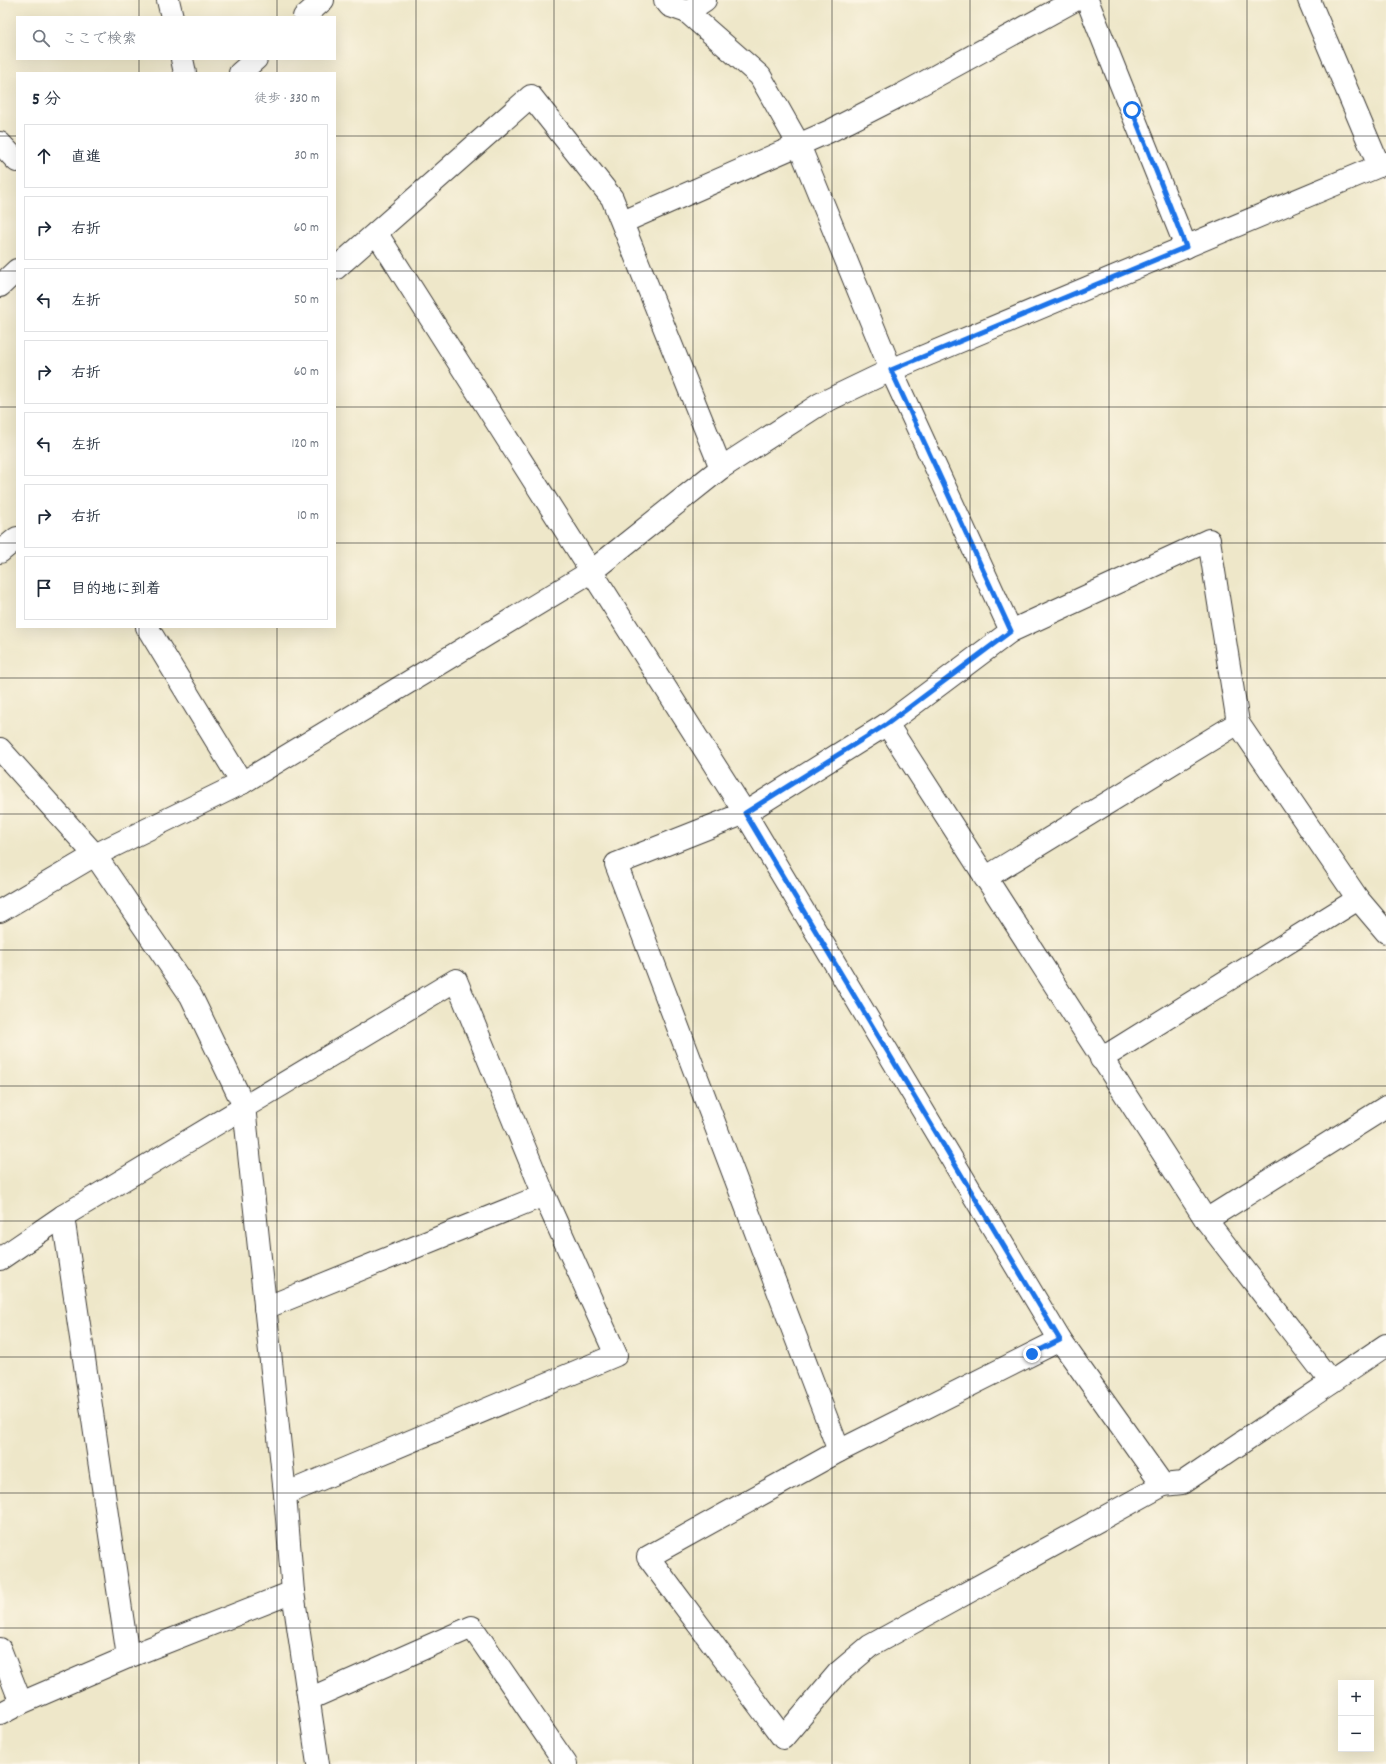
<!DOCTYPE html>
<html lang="ja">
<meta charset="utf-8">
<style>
:root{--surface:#fff;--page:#f2f2f3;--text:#1f2937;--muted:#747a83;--line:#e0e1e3}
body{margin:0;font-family:Dekko,"Klee One",sans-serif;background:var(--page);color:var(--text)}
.controls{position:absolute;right:12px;bottom:12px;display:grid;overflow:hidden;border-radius:0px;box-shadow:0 4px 16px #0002}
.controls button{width:36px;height:36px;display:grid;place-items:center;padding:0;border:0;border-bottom:1px solid var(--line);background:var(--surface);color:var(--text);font:20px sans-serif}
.stop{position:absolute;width:12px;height:12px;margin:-9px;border:3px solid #1a73e8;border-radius:50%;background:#fff}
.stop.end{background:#1a73e8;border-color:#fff;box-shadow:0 1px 4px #0008}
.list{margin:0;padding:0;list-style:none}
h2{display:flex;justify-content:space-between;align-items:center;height:52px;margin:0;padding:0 16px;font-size:17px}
h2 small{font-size:13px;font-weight:400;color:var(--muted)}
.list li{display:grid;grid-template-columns:26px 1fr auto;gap:12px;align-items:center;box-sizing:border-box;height:64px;margin:0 8px 8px;padding:0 8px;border:1px solid var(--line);border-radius:0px}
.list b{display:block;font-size:15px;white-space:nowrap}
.list em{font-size:13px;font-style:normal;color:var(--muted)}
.icon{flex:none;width:22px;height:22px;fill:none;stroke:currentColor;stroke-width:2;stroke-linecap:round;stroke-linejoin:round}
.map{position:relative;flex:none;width:1386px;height:1764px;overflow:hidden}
.search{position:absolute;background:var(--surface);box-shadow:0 4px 16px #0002;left:16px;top:16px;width:320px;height:44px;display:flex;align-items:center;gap:10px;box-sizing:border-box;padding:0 14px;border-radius:0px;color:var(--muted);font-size:15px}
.panel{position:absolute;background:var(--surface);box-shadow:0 4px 16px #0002;left:16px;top:72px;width:320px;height:556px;border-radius:0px}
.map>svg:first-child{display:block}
</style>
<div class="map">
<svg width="1386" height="1764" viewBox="0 0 1386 1764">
<rect width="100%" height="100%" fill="#fcf5e5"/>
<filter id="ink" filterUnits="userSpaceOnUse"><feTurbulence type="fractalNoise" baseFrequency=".025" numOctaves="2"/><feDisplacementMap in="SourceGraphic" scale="8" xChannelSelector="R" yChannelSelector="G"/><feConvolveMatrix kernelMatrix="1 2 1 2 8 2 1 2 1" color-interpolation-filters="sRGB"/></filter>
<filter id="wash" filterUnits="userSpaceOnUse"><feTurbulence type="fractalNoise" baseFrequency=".012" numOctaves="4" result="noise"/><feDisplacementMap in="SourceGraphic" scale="16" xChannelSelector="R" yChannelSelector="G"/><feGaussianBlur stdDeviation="0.9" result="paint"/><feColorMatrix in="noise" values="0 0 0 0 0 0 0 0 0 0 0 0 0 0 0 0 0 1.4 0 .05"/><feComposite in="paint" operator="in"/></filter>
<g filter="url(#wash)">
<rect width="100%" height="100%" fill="#eee7c9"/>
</g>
<g filter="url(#ink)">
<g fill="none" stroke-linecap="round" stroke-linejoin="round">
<g stroke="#3c3a36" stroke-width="24">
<g id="street">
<polyline points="168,0 172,17"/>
<polyline points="665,0 670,6 687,12 760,76 799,145 891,370 1011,631"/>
<polyline points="1087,0 1186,247"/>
<polyline points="1309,0 1379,166"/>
<polyline points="687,12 705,0"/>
<polyline points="304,17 323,0"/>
<polyline points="182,59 185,73"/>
<polyline points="240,73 256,59"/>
<polyline points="0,143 17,161"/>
<polyline points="623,222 830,131 903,94 1075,0"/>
<polyline points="377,234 745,813 887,724 1011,631 1209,540 1238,723 1358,899 1386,932"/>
<polyline points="335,269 531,96 612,198 721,468"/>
<polyline points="0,286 17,270"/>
<polyline points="0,552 17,538"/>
<polyline points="147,627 242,783"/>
<polyline points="887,724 1206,1220 1331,1382"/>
<polyline points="0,749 95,855 191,996 244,1106 285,1494 293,1592 318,1764"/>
<polygon points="745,813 1060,1340 1163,1485 870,1646 838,1673 783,1738 648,1557 839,1451 616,864"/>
<polyline points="985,878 1238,723"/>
<polyline points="0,911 95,855 242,783 592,571 721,468 820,404 891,370 1386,163"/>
<polyline points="1101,1059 1358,899"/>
<polyline points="63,1216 128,1657"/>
<polyline points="1206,1220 1386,1107"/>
<polyline points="0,1259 63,1216 456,980 544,1195 616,1355 285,1494"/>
<polyline points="265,1308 544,1195"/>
<polyline points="839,1451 1060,1340"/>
<polyline points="1163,1485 1182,1483 1386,1345"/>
<polyline points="0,1649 21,1703"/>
<polyline points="309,1699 472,1627 566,1764"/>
<polyline points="0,1714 21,1703 128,1657 293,1592"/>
</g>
</g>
<use href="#street" stroke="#fff" stroke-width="22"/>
</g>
</g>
<g fill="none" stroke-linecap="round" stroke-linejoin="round" filter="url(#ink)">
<polyline stroke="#1a73e8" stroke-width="5" points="1032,1354 1060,1340 745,813 887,724 1011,631 891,370 1186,247 1132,110"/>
</g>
<path fill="none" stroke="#1c1c1c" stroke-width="1" stroke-opacity="0.55" d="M 139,0 L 139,17M 277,0 L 277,17M 416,0 L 416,1764M 554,0 L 554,1764M 693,0 L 693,1764M 832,0 L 832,1764M 970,0 L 970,1764M 1109,0 L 1109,1764M 1247,0 L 1247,1764M 139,59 L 139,73M 277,59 L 277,73M 0,136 L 17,136M 335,136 L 1386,136M 0,271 L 17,271M 335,271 L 1386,271M 0,407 L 17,407M 335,407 L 1386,407M 0,543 L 17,543M 335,543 L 1386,543M 139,627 L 139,1764M 277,627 L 277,1764M 0,678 L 1386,678M 0,814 L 1386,814M 0,950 L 1386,950M 0,1086 L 1386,1086M 0,1221 L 1386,1221M 0,1357 L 1386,1357M 0,1493 L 1386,1493M 0,1628 L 1386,1628"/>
</svg>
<div class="controls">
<button>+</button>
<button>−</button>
</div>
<div class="stop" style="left:1132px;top:110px"></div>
<div class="stop end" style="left:1032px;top:1354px"></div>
<div class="search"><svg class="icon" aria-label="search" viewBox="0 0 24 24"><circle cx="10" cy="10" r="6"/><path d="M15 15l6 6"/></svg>ここで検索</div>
<section class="panel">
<h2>5 分<small>徒歩 · 330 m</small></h2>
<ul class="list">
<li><svg class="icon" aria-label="ahead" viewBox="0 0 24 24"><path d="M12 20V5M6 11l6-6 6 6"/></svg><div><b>直進</b></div><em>30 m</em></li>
<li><svg class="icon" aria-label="right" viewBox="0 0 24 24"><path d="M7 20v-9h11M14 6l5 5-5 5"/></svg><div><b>右折</b></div><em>60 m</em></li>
<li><svg class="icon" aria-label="left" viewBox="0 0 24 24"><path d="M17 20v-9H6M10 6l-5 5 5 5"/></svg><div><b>左折</b></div><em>50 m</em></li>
<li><svg class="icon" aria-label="right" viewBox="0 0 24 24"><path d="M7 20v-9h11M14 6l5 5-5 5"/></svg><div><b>右折</b></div><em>60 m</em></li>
<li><svg class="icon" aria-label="left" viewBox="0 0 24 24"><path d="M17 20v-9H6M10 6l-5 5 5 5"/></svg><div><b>左折</b></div><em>120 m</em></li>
<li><svg class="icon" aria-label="right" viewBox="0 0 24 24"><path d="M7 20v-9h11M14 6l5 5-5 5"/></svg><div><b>右折</b></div><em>10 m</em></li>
<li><svg class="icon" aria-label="arrive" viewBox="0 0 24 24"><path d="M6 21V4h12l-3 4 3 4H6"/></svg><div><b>目的地に到着</b></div></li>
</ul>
</section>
</div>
